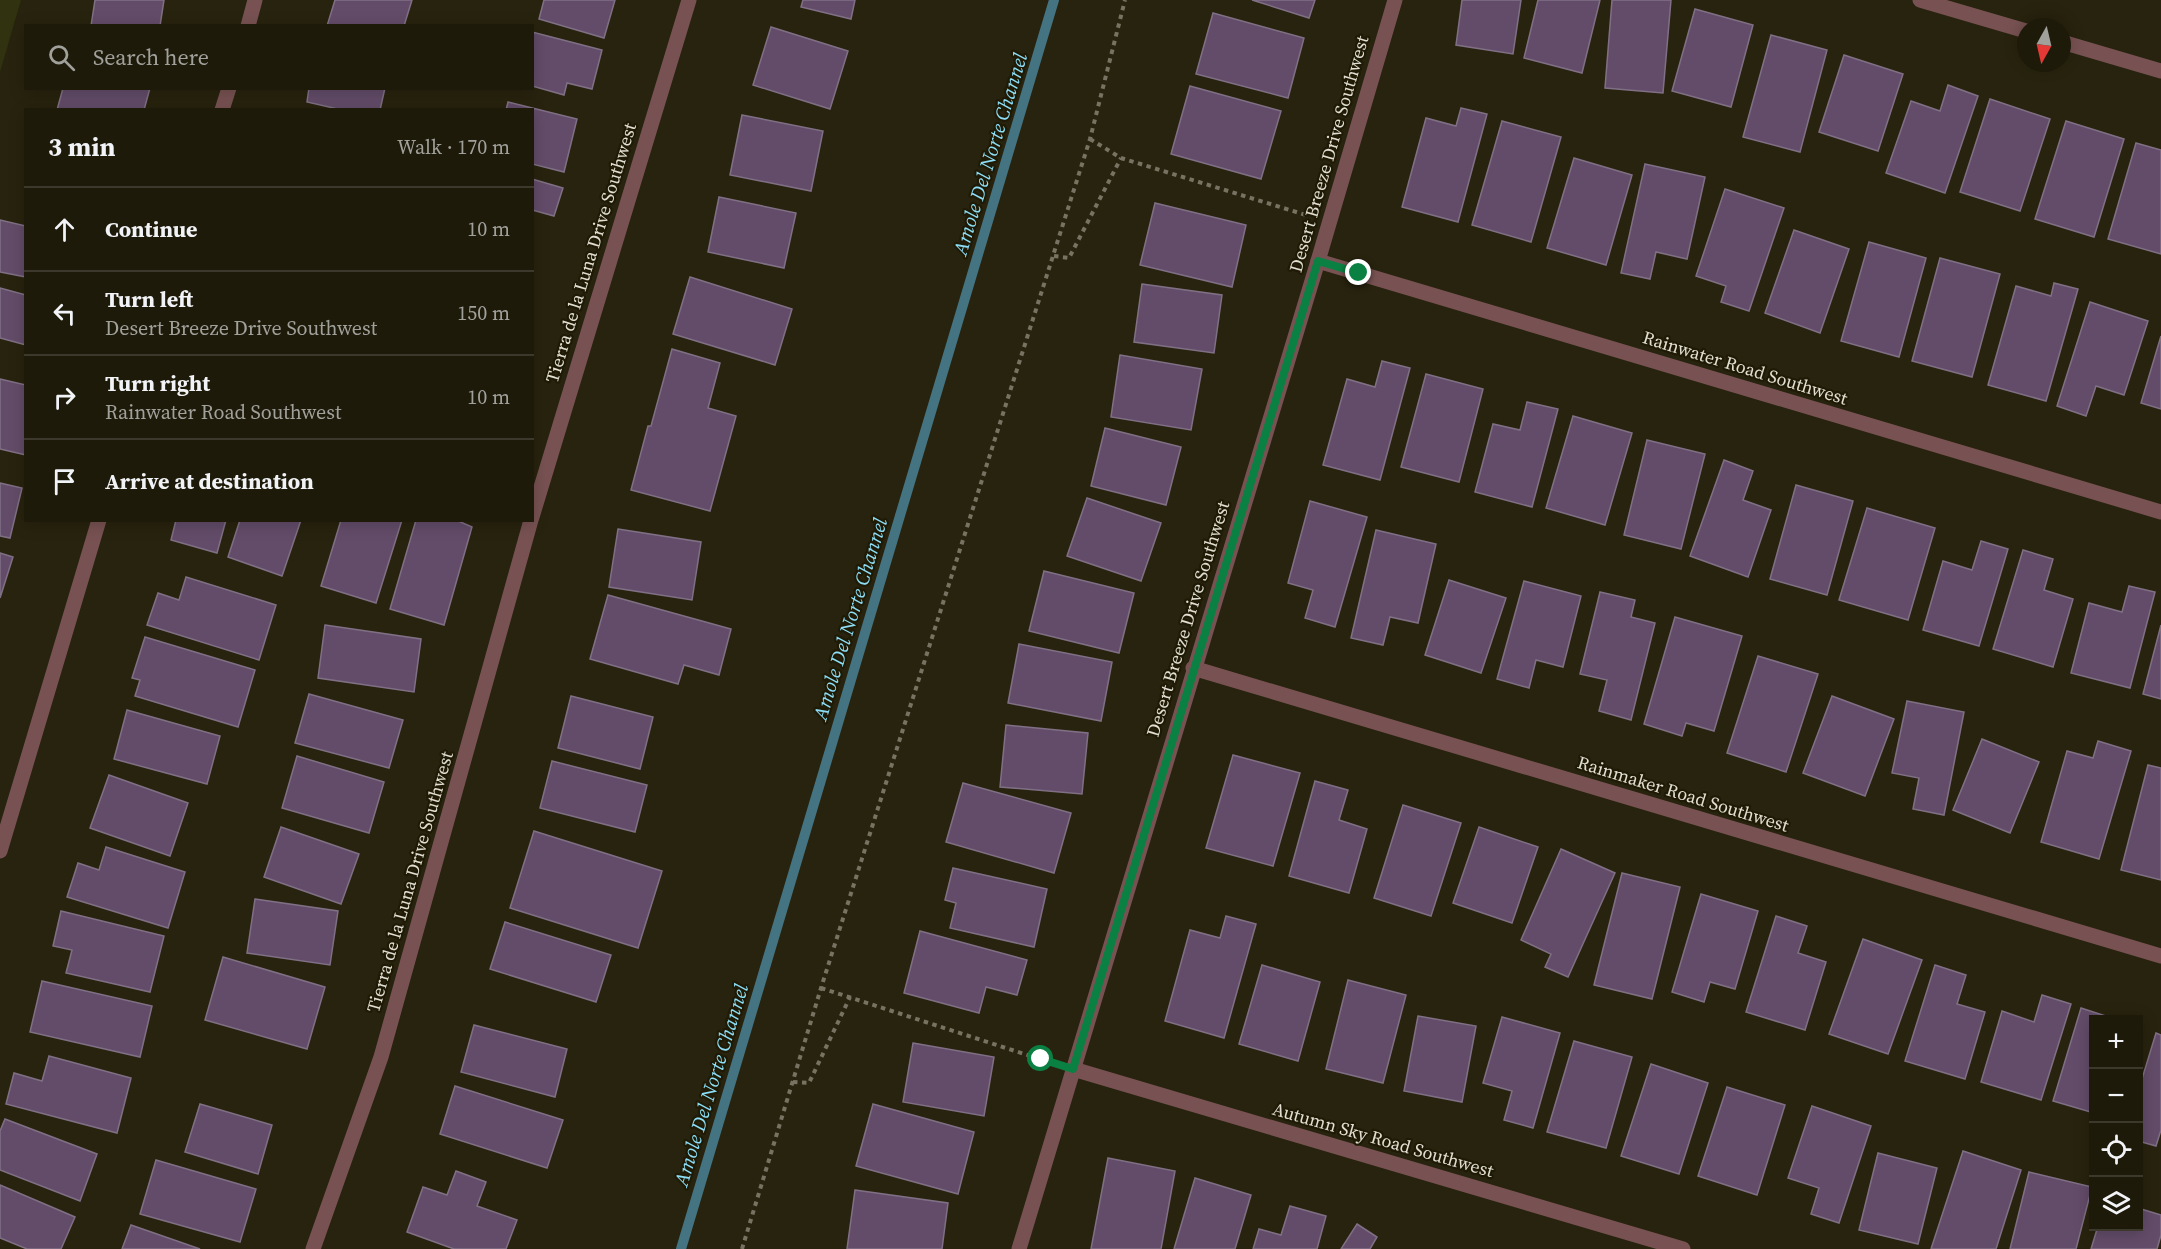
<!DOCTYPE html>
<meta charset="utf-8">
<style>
:root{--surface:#1e1a0a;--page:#262313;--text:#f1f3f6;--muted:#a1a19c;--line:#3c382b}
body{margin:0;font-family:"Source Serif 4",serif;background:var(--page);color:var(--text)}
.controls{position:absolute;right:18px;bottom:18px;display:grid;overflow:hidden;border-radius:0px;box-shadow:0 3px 15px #0003}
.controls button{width:54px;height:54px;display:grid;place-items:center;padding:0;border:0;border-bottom:2px solid var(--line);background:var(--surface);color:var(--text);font:30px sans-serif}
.compass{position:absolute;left:2017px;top:18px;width:54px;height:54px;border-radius:50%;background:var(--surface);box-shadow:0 3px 15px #0003;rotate:188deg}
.stop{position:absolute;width:18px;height:18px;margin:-14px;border:4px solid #0b8043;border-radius:50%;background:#fff}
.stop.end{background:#0b8043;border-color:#fff;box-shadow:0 2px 6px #0008}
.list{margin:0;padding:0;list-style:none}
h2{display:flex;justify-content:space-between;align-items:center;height:78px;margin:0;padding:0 24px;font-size:26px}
h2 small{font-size:20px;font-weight:400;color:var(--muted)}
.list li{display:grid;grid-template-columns:39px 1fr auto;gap:18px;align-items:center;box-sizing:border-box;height:84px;padding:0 24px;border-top:2px solid var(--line)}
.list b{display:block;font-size:22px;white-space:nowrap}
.list p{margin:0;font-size:20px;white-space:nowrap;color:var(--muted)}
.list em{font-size:20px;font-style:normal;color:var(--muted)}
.icon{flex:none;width:33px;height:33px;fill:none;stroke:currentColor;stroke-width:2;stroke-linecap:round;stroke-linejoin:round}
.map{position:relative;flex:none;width:2161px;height:1249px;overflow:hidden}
.search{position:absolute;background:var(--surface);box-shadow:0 3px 15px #0003;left:24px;top:24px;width:510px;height:66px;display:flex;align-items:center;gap:15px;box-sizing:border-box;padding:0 21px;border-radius:0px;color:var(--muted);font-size:22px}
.panel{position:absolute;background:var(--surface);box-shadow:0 3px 15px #0003;left:24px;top:108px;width:510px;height:414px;border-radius:0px}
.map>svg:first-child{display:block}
</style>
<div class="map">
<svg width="2161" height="1249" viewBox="0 0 2161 1249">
<rect width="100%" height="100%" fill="#28230e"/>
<polygon fill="#31320f" points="0,0 21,0 0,72"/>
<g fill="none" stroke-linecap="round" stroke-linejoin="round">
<polyline stroke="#447381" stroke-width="10" points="681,1249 1054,0"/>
</g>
<g fill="#634c69" stroke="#807085" stroke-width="1.5">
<polygon points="95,0 164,0 160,26 91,26"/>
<polygon points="335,0 412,0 404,26 327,26"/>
<polygon points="544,0 615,0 604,38 539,19"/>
<polygon points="803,0 855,0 851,19 801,7"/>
<polygon points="1252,0 1315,0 1309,18"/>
<polygon points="1462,0 1521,0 1513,54 1456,45"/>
<polygon points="1538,0 1600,0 1582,73 1524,58"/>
<polygon points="1612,0 1671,0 1663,93 1605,88"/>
<polygon points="1695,9 1753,25 1731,107 1672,91"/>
<polygon points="1213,13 1304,38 1288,98 1196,74"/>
<polygon points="771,27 848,51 830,109 753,85"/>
<polygon points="532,32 602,50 592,89 567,83 564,95 532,86"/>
<polygon points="1771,35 1827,50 1800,152 1743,137"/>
<polygon points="1844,55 1903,74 1878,151 1819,132"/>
<polygon points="1948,85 1978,96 1945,193 1886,173 1911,101 1940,111"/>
<polygon points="1190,86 1281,111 1261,179 1171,154"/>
<polygon points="63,88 150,88 144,110 57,110"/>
<polygon points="309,88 385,88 380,110 342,110 307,102"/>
<polygon points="1990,99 2050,119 2020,211 1960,192"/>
<polygon points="508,102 577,119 564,172 532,164 532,110 506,110"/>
<polygon points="1461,108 1487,114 1458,222 1402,207 1426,118 1456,126"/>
<polygon points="742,115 823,131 811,191 730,175"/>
<polygon points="1502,121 1561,137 1531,242 1472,225"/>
<polygon points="2066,121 2124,139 2094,237 2035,219"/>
<polygon points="2136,143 2161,150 2161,254 2108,239"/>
<polygon points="1574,158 1632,175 1606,265 1547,248"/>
<polygon points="1645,164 1705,177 1687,259 1656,252 1650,279 1621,273"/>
<polygon points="532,179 563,188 554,216 532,210"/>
<polygon points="1725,189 1784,208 1749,311 1721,302 1726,286 1696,276"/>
<polygon points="719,197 796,213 784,268 708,252"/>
<polygon points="1155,203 1246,225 1232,287 1140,265"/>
<polygon points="0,220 26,226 26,277 0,272"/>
<polygon points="1794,230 1849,249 1820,333 1765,313"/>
<polygon points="1869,242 1926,258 1899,357 1841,341"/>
<polygon points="1940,258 2000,274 1972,377 1912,361"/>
<polygon points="690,277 792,309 775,365 673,334"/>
<polygon points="2054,283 2078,289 2046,401 1988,385 2016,286 2051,296"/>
<polygon points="1142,284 1222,295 1214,353 1134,342"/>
<polygon points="0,288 26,295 26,345 0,338"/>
<polygon points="2090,302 2148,321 2124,395 2096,386 2086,416 2057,406"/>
<polygon points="2161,336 2161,409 2141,403"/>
<polygon points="672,349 720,363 708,408 736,416 710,511 631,490 648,426 651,426"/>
<polygon points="1120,355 1202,369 1191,430 1111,417"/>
<polygon points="1382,361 1410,368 1380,480 1323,465 1347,379 1375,387"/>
<polygon points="1426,374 1483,389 1459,482 1401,467"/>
<polygon points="0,379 26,385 26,455 0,449"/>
<polygon points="1527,402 1558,409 1532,507 1475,492 1493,424 1520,430"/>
<polygon points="1573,416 1632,433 1605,525 1546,508"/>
<polygon points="1105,428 1181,447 1166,505 1091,486"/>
<polygon points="1647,440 1705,454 1681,549 1624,535"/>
<polygon points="1724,460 1753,471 1743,500 1771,510 1748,577 1690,556"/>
<polygon points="0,483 22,488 10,538 0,536"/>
<polygon points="1796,485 1853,501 1827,595 1770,579"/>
<polygon points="1087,498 1161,523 1141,581 1067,556"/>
<polygon points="1310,501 1367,517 1335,627 1305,618 1313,590 1288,583"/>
<polygon points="1867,508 1935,528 1908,620 1839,600"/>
<polygon points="176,520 226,520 217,553 171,540"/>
<polygon points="240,520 301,520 282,576 228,557"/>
<polygon points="341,520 402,520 376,603 321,586"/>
<polygon points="416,520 456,520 472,527 444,625 390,609"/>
<polygon points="618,529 701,542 692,600 609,587"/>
<polygon points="1376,530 1436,544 1418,623 1390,617 1383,645 1351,638"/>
<polygon points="1981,541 2008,549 1979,646 1923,630 1943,561 1972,570"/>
<polygon points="2023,550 2053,559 2044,590 2073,599 2053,667 1993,649"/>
<polygon points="0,553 13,557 0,598"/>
<polygon points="1044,571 1134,593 1119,653 1029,631"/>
<polygon points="186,577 276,605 259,660 147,625 158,593 179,600"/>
<polygon points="1449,580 1506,598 1481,673 1425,655"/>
<polygon points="1524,581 1581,596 1563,667 1536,660 1529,688 1497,679"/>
<polygon points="2129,586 2155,592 2130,688 2071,673 2089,603 2122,612"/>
<polygon points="1600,592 1635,600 1631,617 1655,623 1631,720 1599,711 1607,680 1580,674"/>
<polygon points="608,595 731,629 719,675 684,665 678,684 590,659"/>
<polygon points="1675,617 1742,636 1714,731 1686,723 1682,736 1644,724"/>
<polygon points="325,625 421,639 414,692 318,678"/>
<polygon points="2161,625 2161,699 2143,694"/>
<polygon points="145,637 255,670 238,727 135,696 140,680 132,678"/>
<polygon points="1019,644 1112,662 1101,721 1008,703"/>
<polygon points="1758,656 1818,674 1786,772 1727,753"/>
<polygon points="309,694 403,720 389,768 295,743"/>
<polygon points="571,696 653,717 640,769 558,748"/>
<polygon points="1832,696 1894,719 1865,796 1803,773"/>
<polygon points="1907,701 1964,712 1944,815 1913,809 1919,778 1892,773"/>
<polygon points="127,710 220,736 207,784 114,759"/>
<polygon points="1006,725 1088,733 1082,794 1000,787"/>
<polygon points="1982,739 2039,762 2010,833 1953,810"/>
<polygon points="2098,741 2131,751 2099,859 2041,842 2067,751 2093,758"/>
<polygon points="1233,755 1300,773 1273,866 1206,848"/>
<polygon points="297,756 384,782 369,833 282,808"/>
<polygon points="552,761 647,785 635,832 540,808"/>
<polygon points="2148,765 2161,768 2161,880 2121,870"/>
<polygon points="109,775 188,803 170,856 90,828"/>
<polygon points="1315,781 1348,790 1339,820 1367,829 1349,893 1289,876"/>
<polygon points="963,783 1071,813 1054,873 946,842"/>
<polygon points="1403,805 1461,823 1431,916 1374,898"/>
<polygon points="281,827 359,854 341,904 264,877"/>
<polygon points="1479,827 1538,847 1512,923 1453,903"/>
<polygon points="534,831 662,871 638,948 510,908"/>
<polygon points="106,847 185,872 168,928 67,897 78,863 99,870"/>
<polygon points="1561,849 1615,873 1568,977 1545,967 1551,954 1521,940"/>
<polygon points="953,868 1047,889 1034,947 950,928 956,903 945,900"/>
<polygon points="1622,873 1680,887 1652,999 1594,985"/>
<polygon points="1701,894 1758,911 1735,989 1710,982 1704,1002 1672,992"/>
<polygon points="255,899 338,911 330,965 247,953"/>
<polygon points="61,911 164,936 150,992 66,973 72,950 53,946"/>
<polygon points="1226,916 1256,924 1224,1038 1165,1021 1190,930 1220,938"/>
<polygon points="1776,916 1807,926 1798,953 1826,962 1805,1030 1746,1012"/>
<polygon points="505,922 611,955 596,1002 490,969"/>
<polygon points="920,931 1027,960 1017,995 986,987 979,1013 904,993"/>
<polygon points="1863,939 1922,960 1888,1054 1829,1034"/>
<polygon points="223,957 325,987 307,1049 205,1020"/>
<polygon points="1262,965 1320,982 1298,1061 1239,1044"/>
<polygon points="1935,965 1966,975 1957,1004 1985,1012 1965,1079 1905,1061"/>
<polygon points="1348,980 1406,995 1383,1083 1326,1069"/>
<polygon points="42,981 152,1006 140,1057 30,1032"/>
<polygon points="2042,995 2071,1004 2041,1100 1981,1082 2002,1011 2034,1022"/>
<polygon points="2081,1008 2118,1020 2094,1020 2094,1113 2053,1101"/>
<polygon points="1418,1016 1476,1026 1462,1102 1404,1091"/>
<polygon points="1502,1017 1560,1033 1533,1128 1504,1120 1512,1091 1483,1083"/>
<polygon points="474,1025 567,1049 555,1097 461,1072"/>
<polygon points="2156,1033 2161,1035 2161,1130 2156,1146 2138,1141 2138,1092"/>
<polygon points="1574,1041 1632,1057 1606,1148 1547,1132"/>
<polygon points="913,1043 994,1057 984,1116 903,1102"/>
<polygon points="49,1056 131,1078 117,1133 6,1104 14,1073 42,1081"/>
<polygon points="1651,1064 1708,1083 1679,1174 1621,1156"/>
<polygon points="455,1086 563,1120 547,1168 440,1134"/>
<polygon points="1727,1087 1785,1105 1757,1195 1698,1176"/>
<polygon points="200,1104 272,1125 258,1174 185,1152"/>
<polygon points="873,1104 974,1132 958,1194 856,1166"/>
<polygon points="1812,1106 1871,1126 1839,1223 1811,1214 1819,1188 1788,1178"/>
<polygon points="5,1119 97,1154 80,1201 0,1170 0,1131"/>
<polygon points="1963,1151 2021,1170 1996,1249 1931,1249"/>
<polygon points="1878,1153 1937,1168 1918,1244 1859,1230"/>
<polygon points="1108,1158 1175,1171 1161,1249 1091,1249"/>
<polygon points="156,1160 256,1189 240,1242 140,1214"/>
<polygon points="456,1171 486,1182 477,1206 517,1220 506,1249 454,1249 407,1232 423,1187 447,1195"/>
<polygon points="2029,1172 2092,1187 2076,1249 2010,1249"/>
<polygon points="1195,1178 1251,1195 1235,1249 1174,1249"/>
<polygon points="0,1185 75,1217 61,1249 27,1249 0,1238"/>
<polygon points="855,1190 948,1203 942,1249 847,1249"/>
<polygon points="1290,1206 1326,1216 1317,1249 1253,1249 1259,1229 1281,1235"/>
<polygon points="2138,1208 2161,1215 2161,1235 2157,1249 2091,1249 2098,1226 2138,1226"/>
<polygon points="1357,1224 1377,1237 1370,1249 1341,1249"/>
<polygon points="131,1225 200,1249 122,1249"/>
</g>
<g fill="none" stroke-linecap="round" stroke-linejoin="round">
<g stroke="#777261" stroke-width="4" stroke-dasharray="4.5 4.5" stroke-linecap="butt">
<polyline points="1090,139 1121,158 1306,215"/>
<polyline points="1054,256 1069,258 1121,158"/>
<polyline points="821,988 1049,1062"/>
<polyline points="793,1082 809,1083 850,997"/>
<polyline points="742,1249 821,988 1090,139 1125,0"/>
</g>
<g stroke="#785252" stroke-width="15">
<polyline points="1920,0 2026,31"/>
<polyline points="248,26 255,0"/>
<polyline points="2062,42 2161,71"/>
<polyline points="222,110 229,88"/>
<polyline points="1318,261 2161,512"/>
<polyline points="532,517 689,0"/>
<polyline points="1193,668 2161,956"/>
<polyline points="0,851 99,520"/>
<polyline points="1073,1069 1683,1249"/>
<polyline points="313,1249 381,1057 531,520"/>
<polyline points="1019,1249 1318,261 1395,0"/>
</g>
</g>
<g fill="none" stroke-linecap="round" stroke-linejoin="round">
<polyline stroke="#0b8043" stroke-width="8" points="1041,1059 1073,1069 1318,261 1359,273"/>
</g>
<g text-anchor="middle" stroke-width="4.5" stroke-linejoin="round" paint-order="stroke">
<g font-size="18" fill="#e2dfd2" stroke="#1f1a05">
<text transform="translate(1329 154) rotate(-74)" y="6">Desert Breeze Drive Southwest</text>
<text transform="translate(591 253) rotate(-73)" y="6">Tierra de la Luna Drive Southwest</text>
<text transform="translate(1745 368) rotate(17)" y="6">Rainwater Road Southwest</text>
<text transform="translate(1188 619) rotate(-73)" y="6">Desert Breeze Drive Southwest</text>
<text transform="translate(1683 794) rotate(17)" y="6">Rainmaker Road Southwest</text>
<text transform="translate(410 882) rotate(-74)" y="6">Tierra de la Luna Drive Southwest</text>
<text transform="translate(1383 1140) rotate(16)" y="6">Autumn Sky Road Southwest</text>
</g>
<g font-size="20" font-style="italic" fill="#8cddf5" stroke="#1f1a05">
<text transform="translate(990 154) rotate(-73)" y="7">Amole Del Norte Channel</text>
<text transform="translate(850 619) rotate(-73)" y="7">Amole Del Norte Channel</text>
<text transform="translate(711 1085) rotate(-73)" y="7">Amole Del Norte Channel</text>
</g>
</g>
</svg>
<div class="controls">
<button>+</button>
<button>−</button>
<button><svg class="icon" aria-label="locate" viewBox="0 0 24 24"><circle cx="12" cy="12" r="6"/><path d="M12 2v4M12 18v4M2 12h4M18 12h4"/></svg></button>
<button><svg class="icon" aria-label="layers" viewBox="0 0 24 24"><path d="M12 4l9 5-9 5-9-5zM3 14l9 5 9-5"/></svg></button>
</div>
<svg class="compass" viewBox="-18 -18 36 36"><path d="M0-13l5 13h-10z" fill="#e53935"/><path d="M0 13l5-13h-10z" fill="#a1a19c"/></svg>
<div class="stop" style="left:1041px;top:1059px"></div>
<div class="stop end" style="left:1359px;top:273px"></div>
<div class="search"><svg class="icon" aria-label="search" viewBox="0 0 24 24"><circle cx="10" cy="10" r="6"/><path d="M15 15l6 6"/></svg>Search here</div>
<section class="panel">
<h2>3 min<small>Walk · 170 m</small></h2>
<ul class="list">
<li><svg class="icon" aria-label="ahead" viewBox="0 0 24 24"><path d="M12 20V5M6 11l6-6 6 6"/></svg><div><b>Continue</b></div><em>10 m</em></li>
<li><svg class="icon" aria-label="left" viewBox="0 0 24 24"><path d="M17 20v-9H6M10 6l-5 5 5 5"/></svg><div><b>Turn left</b><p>Desert Breeze Drive Southwest</p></div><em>150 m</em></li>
<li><svg class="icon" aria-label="right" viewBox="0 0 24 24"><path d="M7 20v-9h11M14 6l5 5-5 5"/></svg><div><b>Turn right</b><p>Rainwater Road Southwest</p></div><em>10 m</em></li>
<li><svg class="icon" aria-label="arrive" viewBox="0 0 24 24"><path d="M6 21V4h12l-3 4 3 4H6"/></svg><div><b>Arrive at destination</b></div></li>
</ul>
</section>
</div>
